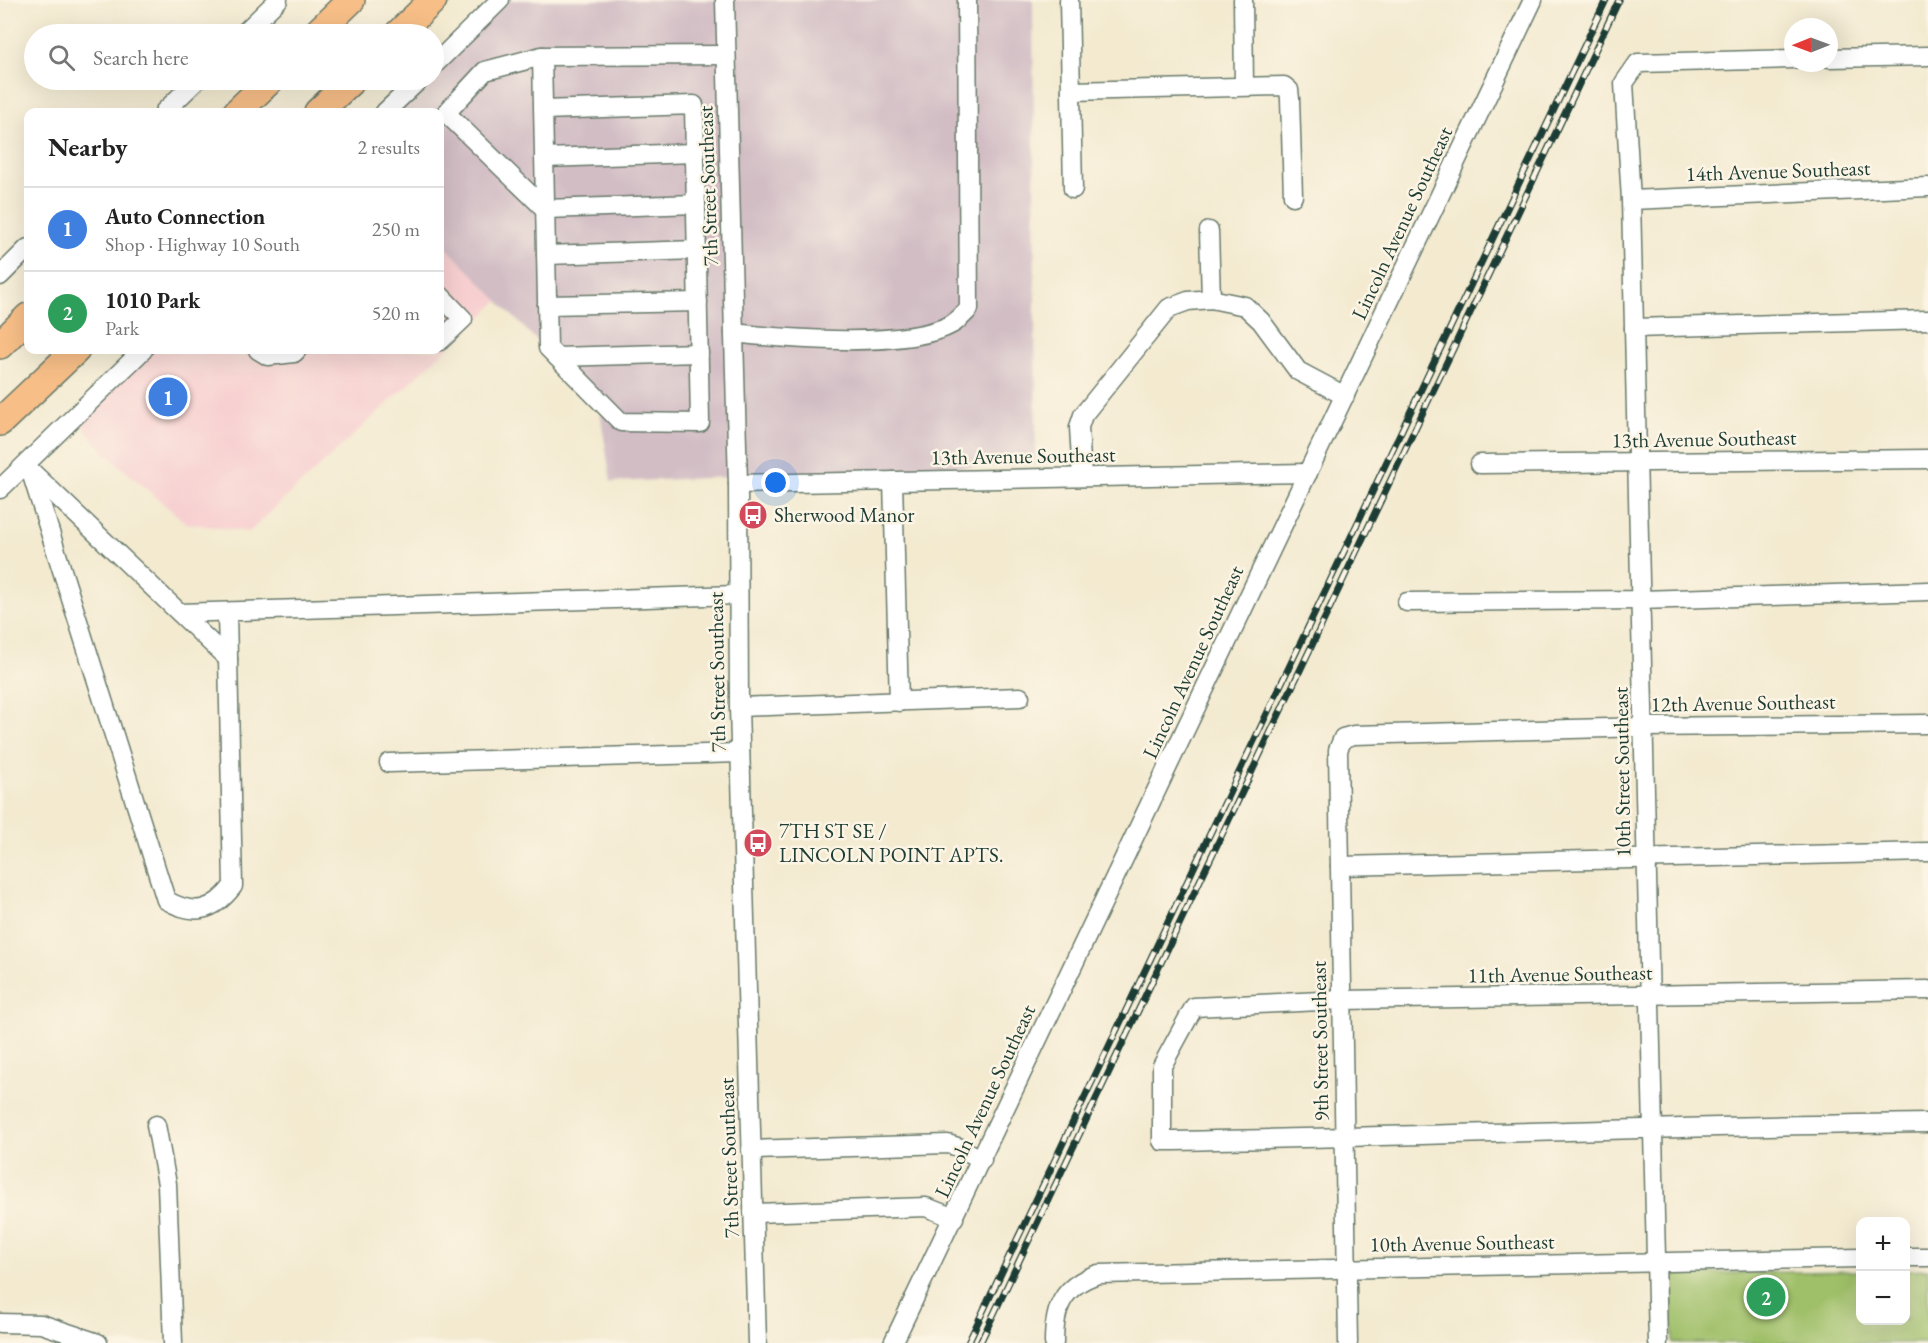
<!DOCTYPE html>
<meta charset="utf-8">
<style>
:root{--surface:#fff;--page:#f2f2f2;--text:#222;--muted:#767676;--line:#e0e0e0;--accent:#d1495b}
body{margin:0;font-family:"EB Garamond",serif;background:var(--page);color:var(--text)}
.controls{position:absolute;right:18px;bottom:18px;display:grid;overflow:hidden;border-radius:12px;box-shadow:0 6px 24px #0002}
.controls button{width:54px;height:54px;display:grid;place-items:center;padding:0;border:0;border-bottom:2px solid var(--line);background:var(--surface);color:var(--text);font:30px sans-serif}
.compass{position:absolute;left:1784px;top:18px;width:54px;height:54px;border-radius:50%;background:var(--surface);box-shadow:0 6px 24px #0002;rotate:269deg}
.you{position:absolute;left:776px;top:483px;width:21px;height:21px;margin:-15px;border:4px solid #fff;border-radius:50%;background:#1a73e8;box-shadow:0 0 0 9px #1a73e833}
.badge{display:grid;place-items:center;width:39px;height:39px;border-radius:50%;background:var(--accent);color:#fff;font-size:20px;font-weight:700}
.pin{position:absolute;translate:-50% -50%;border:3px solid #fff;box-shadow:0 2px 6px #0006}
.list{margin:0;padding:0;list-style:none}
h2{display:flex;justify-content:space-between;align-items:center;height:78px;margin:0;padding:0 24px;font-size:26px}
h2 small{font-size:20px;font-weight:400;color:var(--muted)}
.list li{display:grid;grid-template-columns:39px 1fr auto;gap:18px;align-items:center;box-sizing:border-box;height:84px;padding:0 24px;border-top:2px solid var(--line)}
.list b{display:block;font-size:22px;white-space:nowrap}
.list p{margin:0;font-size:20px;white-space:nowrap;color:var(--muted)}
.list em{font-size:20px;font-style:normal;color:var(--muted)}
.icon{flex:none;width:33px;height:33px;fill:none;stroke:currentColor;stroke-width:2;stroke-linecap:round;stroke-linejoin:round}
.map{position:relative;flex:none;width:1928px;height:1343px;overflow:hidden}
.search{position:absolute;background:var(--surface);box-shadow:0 6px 24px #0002;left:24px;top:24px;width:420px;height:66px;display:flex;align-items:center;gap:15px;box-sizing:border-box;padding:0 21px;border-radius:33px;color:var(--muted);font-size:22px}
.panel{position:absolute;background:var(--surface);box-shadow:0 6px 24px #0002;left:24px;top:108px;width:420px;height:246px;border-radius:12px}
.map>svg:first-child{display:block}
</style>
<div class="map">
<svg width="1928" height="1343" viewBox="0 0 1928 1343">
<rect width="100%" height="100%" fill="#fcf5e5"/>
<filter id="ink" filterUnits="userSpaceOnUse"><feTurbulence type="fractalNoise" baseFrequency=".0167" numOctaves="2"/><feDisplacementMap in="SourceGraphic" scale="12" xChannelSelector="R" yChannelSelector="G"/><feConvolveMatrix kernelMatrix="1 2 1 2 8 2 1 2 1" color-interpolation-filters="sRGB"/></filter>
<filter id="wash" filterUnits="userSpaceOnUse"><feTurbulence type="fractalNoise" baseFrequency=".008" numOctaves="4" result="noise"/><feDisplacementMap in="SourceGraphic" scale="24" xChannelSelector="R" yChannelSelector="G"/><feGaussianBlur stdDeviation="1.35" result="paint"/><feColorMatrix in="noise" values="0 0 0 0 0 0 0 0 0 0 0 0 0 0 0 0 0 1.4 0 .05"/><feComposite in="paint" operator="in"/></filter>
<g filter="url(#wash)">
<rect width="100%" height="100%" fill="#f3ead0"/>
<polygon fill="#f7cfd0" points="440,241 498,301 249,532 186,523 106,454 79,422 153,350 440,350"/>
<polygon fill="#d2bdc5" points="508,0 1033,0 1036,464 611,482 599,405 440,241 440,112 394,112 427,80 434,80 434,73"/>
<polygon fill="#9fbf67" stroke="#5f7e4e" stroke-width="1.5" points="1928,1269 1928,1343 1673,1343 1671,1274 1860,1271 1860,1320 1906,1320 1906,1270"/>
</g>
<g filter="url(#ink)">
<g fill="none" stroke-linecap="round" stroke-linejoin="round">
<g stroke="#697a6b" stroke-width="21">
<g id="minor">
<polyline points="725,0 738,484 739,707 757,1343"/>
<polyline points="1069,0 1073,189"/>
<polyline points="1243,0 1244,86"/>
<polyline points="243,34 278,0"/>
<polyline points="542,56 485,71 446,113 545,209 696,204"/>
<polyline points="1829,58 1928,56"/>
<polyline points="434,65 500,0"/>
<polyline points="1071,91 1284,86 1289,90 1290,99 1293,196"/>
<polyline points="543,110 694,105 700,423 621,422 548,348 542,56 726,55"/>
<polyline points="164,112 197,80"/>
<polyline points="385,112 419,80"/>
<polyline points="544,158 695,153"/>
<polyline points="1631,200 1928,187"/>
<polyline points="1209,231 1211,299"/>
<polyline points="546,255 697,250"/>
<polyline points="0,276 28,248"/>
<polyline points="440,295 463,319 440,341"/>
<polyline points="547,305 698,302"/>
<polyline points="1634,328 1928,320"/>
<path d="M 734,333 C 785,339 908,349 952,324 C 958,321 964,314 969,309 L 967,0"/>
<polyline points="258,350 268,356 294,353 297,350"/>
<polyline points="557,357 699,353"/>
<polyline points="1480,464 1928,459"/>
<path d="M 31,472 L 166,900 C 194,916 213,912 233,886 L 227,612"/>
<polyline points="33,473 228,659"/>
<polyline points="1082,477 1079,427 1083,415 1169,308 1188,301 1211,299 1245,306 1261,321 1298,371 1345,396"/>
<polyline points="893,481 899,702"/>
<polyline points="738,484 1308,473"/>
<polyline points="0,489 143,350"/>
<polyline points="1407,602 1640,600 1928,591"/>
<polyline points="180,613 737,595"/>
<polyline points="739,707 1020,697"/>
<polyline points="389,763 740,753"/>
<polyline points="1340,866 1928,852"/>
<path d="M 1928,990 L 1342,1000 L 1194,1007 L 1162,1066 L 1162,1141 C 1418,1137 1673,1126 1928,1123"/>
<polyline points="156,1125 167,1184 173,1343"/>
<polyline points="751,1150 948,1144 961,1148 982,1160"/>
<polyline points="753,1213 926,1207 954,1218"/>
<polyline points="1906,1257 1928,1257"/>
<polyline points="0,1323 41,1324 98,1343"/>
<polyline points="893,1343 1533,0"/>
<path d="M 1054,1343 C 1054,1308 1062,1286 1098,1274 L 1860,1258"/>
<polyline points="1348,1343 1338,750 1343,738 1354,735 1644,727 1928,724"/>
<polyline points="1658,1343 1631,200 1624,83 1638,63 1793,59"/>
</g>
</g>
<g stroke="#697a6b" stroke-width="30">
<g id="highway">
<polyline points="316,34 351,0"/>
<polyline points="398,34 433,0"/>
<polyline points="237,112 270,80"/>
<polyline points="318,112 352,80"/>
<polyline points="0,345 28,317"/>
<polyline points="0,422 76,350"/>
</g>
</g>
<use href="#minor" stroke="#fff" stroke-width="18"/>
<use href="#highway" stroke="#f7be87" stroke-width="27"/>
<g stroke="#1f3d34" stroke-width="7">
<g id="rail">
<polyline points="968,1343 1606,0"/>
<polyline points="980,1343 1619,0"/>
</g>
</g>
<use href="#rail" stroke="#fcf5e5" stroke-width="4.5" stroke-dasharray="14" stroke-linecap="butt"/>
</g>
</g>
<defs>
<g id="bus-disc" transform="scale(1.5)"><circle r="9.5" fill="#d1495b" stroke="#fcf5e5"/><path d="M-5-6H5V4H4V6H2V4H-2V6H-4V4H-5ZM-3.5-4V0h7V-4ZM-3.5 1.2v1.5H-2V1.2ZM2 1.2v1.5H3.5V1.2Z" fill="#fff"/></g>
</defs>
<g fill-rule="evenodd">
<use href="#bus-disc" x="753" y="515"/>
<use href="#bus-disc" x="758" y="843"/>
</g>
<g text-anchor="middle" stroke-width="5" stroke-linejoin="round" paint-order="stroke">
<g font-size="21" fill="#1f3d34" stroke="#fcf5e5">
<text transform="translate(1778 171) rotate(-2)" y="7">14th Avenue Southeast</text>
<text transform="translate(708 186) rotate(-92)" y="7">7th Street Southeast</text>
<text transform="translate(1402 223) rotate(-65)" y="7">Lincoln Avenue Southeast</text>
<text transform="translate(1704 439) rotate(-1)" y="7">13th Avenue Southeast</text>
<text transform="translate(1023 456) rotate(-1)" y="7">13th Avenue Southeast</text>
<text transform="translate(1193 662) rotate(-65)" y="7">Lincoln Avenue Southeast</text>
<text transform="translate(717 672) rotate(-91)" y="7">7th Street Southeast</text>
<text transform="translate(1743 703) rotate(-1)" y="7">12th Avenue Southeast</text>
<text transform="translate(1622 772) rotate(-91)" y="7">10th Street Southeast</text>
<text transform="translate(1560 974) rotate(-1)" y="7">11th Avenue Southeast</text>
<text transform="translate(1320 1041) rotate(-91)" y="7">9th Street Southeast</text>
<text transform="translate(985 1101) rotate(-65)" y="7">Lincoln Avenue Southeast</text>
<text transform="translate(729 1158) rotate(-92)" y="7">7th Street Southeast</text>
<text transform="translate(1462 1243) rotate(-1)" y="7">10th Avenue Southeast</text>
</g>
<g font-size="21" fill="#1f3d34" stroke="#fcf5e5" text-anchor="start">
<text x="774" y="522">Sherwood Manor</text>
<text x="779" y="838">7TH ST SE /<tspan x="779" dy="24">LINCOLN POINT APTS.</tspan></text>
</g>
</g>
</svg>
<div class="controls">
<button>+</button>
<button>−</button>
</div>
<svg class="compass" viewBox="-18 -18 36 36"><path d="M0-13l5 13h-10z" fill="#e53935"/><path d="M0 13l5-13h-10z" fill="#767676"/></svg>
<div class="you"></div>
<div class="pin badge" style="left:168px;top:397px;background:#3f7fe0">1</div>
<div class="pin badge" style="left:1766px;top:1297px;background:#2e9e5b">2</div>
<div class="search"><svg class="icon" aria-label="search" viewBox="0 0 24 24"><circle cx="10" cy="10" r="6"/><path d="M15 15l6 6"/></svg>Search here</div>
<section class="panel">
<h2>Nearby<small>2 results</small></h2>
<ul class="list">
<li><span class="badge" style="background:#3f7fe0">1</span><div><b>Auto Connection</b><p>Shop · Highway 10 South</p></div><em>250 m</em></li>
<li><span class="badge" style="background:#2e9e5b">2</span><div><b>1010 Park</b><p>Park</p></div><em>520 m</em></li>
</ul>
</section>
</div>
